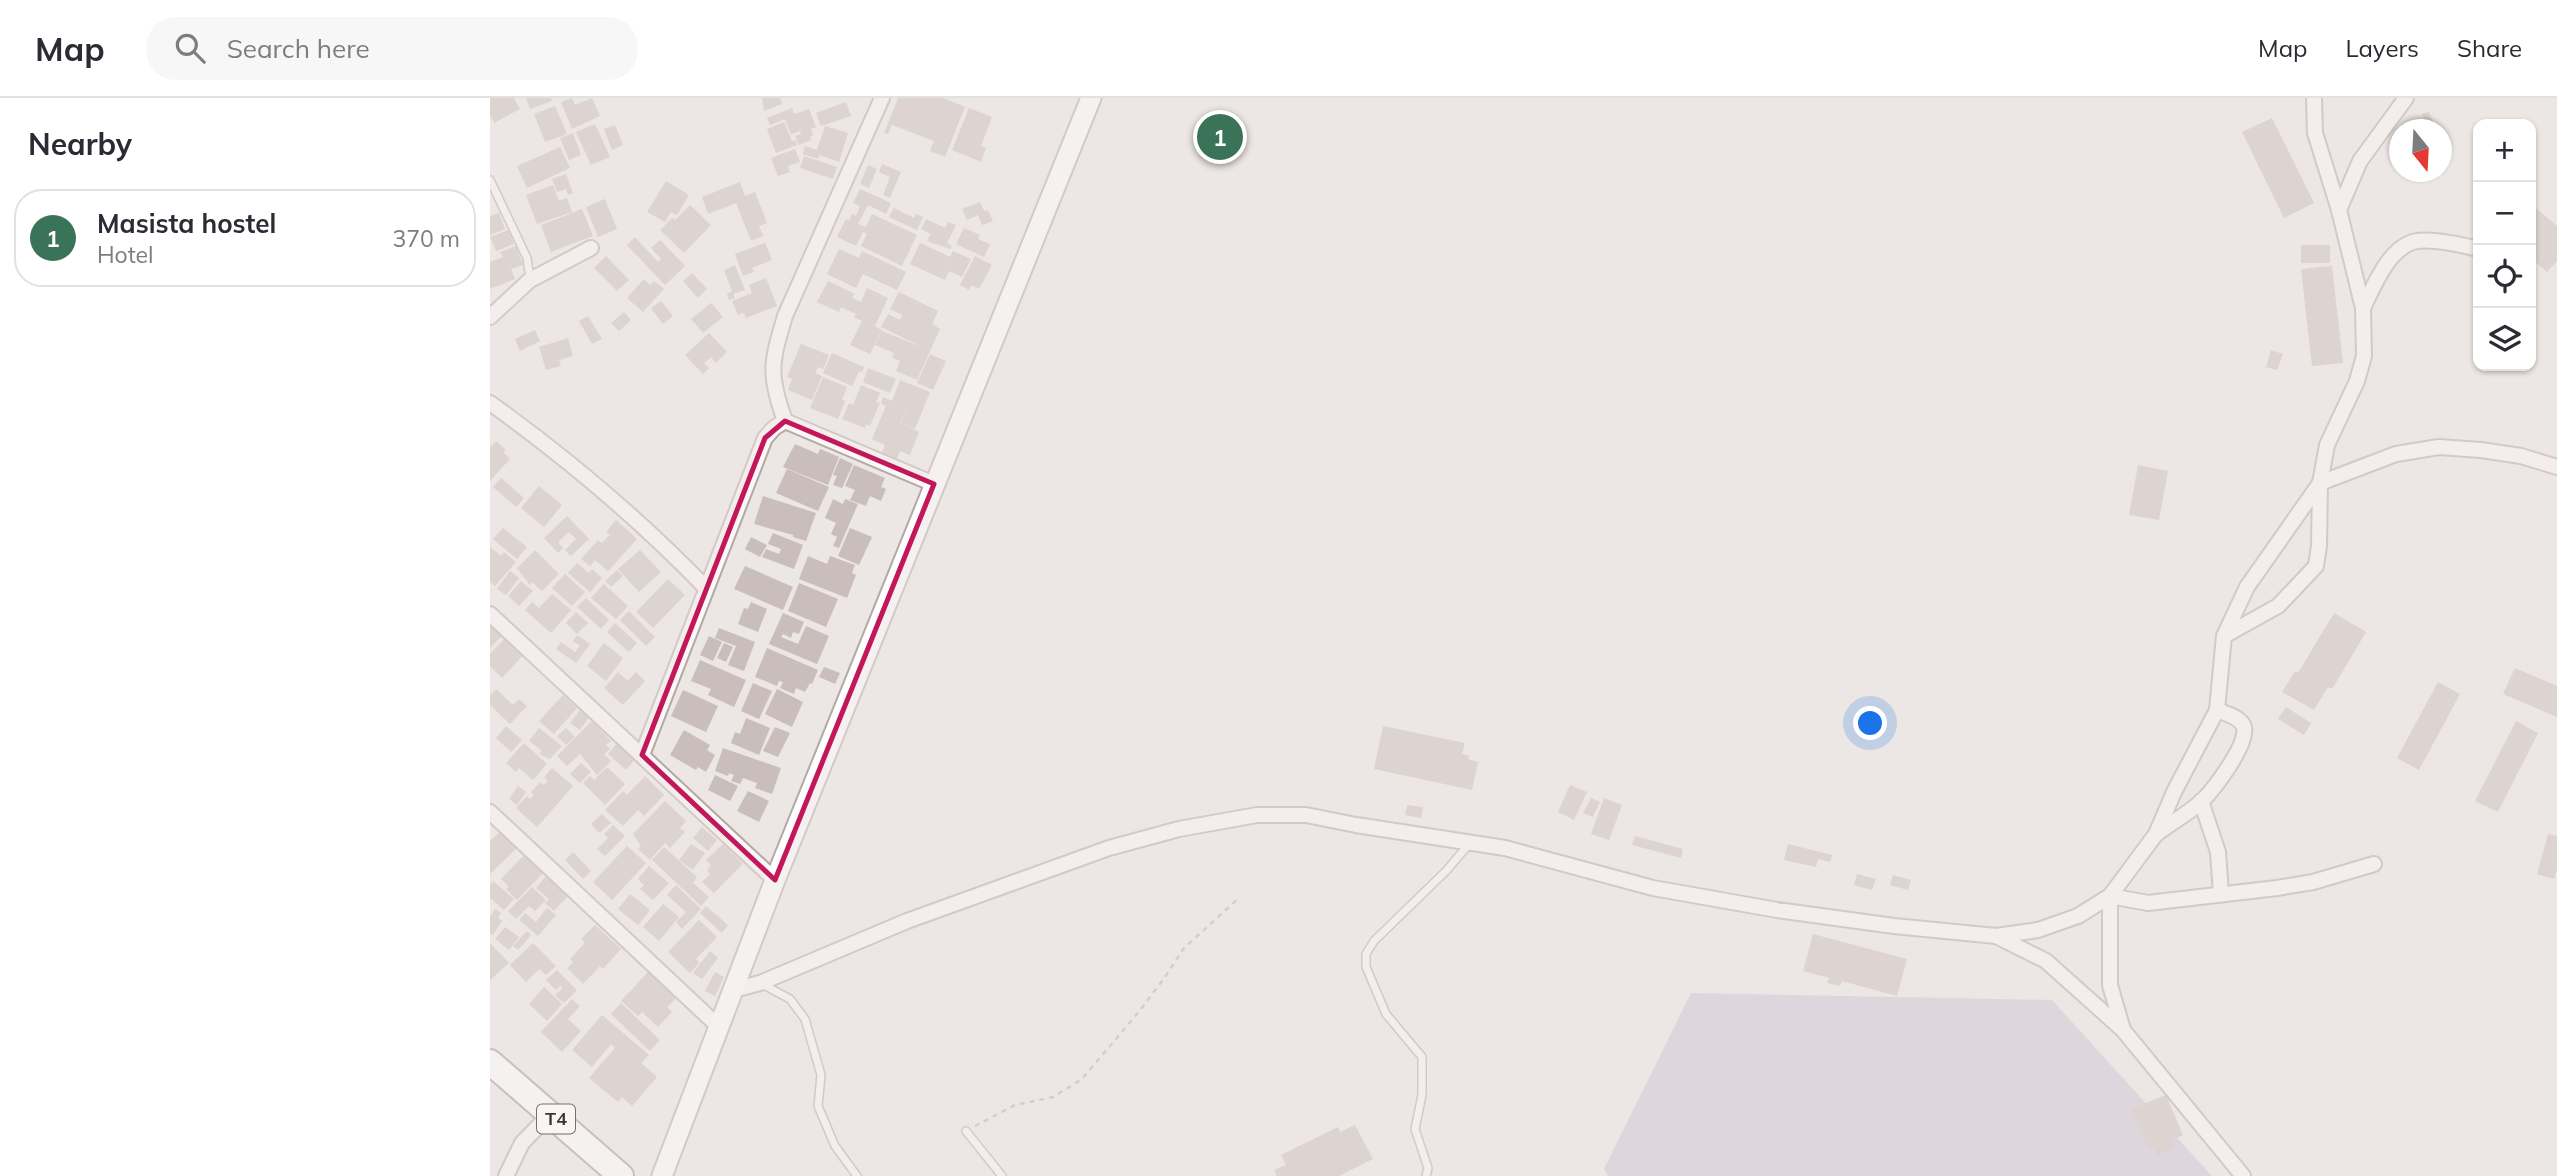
<!DOCTYPE html>
<meta charset="utf-8">
<style>
:root{--surface:#fff;--page:#f7f7f7;--text:#2b2b33;--muted:#7c7c81;--line:#e1e1e2;--accent:#3b7359}
body{margin:0;font-family:Mulish,sans-serif;background:var(--page);color:var(--text)}
.controls{position:absolute;right:21px;top:21px;display:grid;overflow:hidden;border-radius:14px;box-shadow:0 2px 5px #0004}
.controls button{width:63px;height:63px;display:grid;place-items:center;padding:0;border:0;border-bottom:2px solid var(--line);background:var(--surface);color:var(--text);font:35px sans-serif}
.compass{position:absolute;left:1899px;top:21px;width:63px;height:63px;border-radius:50%;background:var(--surface);box-shadow:0 2px 5px #0004;rotate:162deg}
.you{position:absolute;left:1381px;top:626px;width:24px;height:24px;margin:-18px;border:5px solid #fff;border-radius:50%;background:#1a73e8;box-shadow:0 0 0 10px #1a73e833}
.badge{display:grid;place-items:center;width:46px;height:46px;border-radius:50%;background:var(--accent);color:#fff;font-size:23px;font-weight:700}
.pin{position:absolute;translate:-50% -50%;border:4px solid #fff;box-shadow:0 2px 7px #0006}
.list{margin:0;padding:0;list-style:none}
h2{display:flex;justify-content:space-between;align-items:center;height:91px;margin:0;padding:0 28px;font-size:30px}
h2 small{font-size:23px;font-weight:400;color:var(--muted)}
.list li{display:grid;grid-template-columns:46px 1fr auto;gap:21px;align-items:center;box-sizing:border-box;height:98px;margin:0 14px 14px;padding:0 14px;border:2px solid var(--line);border-radius:28px}
.list b{display:block;font-size:26px;white-space:nowrap}
.list p{margin:0;font-size:23px;white-space:nowrap;color:var(--muted)}
.list em{font-size:23px;font-style:normal;color:var(--muted)}
.icon{flex:none;width:38px;height:38px;fill:none;stroke:currentColor;stroke-width:2;stroke-linecap:round;stroke-linejoin:round}
.map{position:relative;flex:none;width:2067px;height:1078px;overflow:hidden}
header{display:flex;align-items:center;gap:42px;box-sizing:border-box;height:98px;padding:0 35px;background:var(--surface);border-bottom:2px solid var(--line)}
header strong{font-size:33px}
nav{display:flex;gap:38px;margin-inline-start:auto;font-size:24px}
.search{width:490px;height:63px;background:var(--page);display:flex;align-items:center;gap:18px;box-sizing:border-box;padding:0 24px;border-radius:28px;color:var(--muted);font-size:26px}
main{display:flex}
aside{flex:1;background:var(--surface)}
.map>svg:first-child{display:block}
</style>
<header>
<strong>Map</strong>
<div class="search"><svg class="icon" aria-label="search" viewBox="0 0 24 24"><circle cx="10" cy="10" r="6"/><path d="M15 15l6 6"/></svg>Search here</div>
<nav><a>Map</a><a>Layers</a><a>Share</a></nav>
</header>
<main>
<aside>
<h2>Nearby<small></small></h2>
<ul class="list">
<li><span class="badge">1</span><div><b>Masista hostel</b><p>Hotel</p></div><em>370 m</em></li>
</ul>
</aside>
<div class="map">
<svg width="2067" height="1078" viewBox="0 0 2067 1078">
<rect width="100%" height="100%" fill="#ece6e4"/>
<polygon fill="#cbc5d5" points="1201,895 1562,902 1722,1078 1118,1078 1114,1071"/>
<g fill="#c9bebb">
<polygon points="0,0 24,0 30,11 4,25 0,17"/>
<polygon points="36,0 61,0 62,3 40,11"/>
<polygon points="82,0 85,7 102,0 110,18 82,31 71,4"/>
<polygon points="272,0 290,0 292,6 274,13"/>
<polygon points="408,0 453,0 475,9 455,59 440,53 444,43 402,27 398,36 394,35"/>
<polygon points="356,4 361,18 331,28 326,15"/>
<polygon points="65,8 77,36 55,44 44,16"/>
<polygon points="302,10 304,16 319,11 326,29 321,31 323,37 320,39 321,42 309,47 305,38 311,36 310,33 301,36 295,21 280,27 277,20"/>
<polygon points="479,10 502,19 491,48 496,50 491,64 462,52"/>
<polygon points="1939,14 1947,32 1939,32 1932,16"/>
<polygon points="1782,20 1824,105 1794,120 1752,34"/>
<polygon points="294,24 302,43 305,42 307,47 286,55 277,31"/>
<polygon points="105,26 120,59 101,67 86,34"/>
<polygon points="125,27 133,47 122,52 114,31"/>
<polygon points="335,28 358,35 349,64 330,57 328,61 313,56 315,48 327,52"/>
<polygon points="83,35 91,57 79,62 70,40"/>
<polygon points="70,49 80,70 37,90 27,68"/>
<polygon points="305,51 310,64 298,68 300,74 288,78 281,60"/>
<polygon points="314,58 347,69 343,81 310,70"/>
<polygon points="392,66 411,74 400,100 393,97 400,79 389,74"/>
<polygon points="378,67 387,71 379,90 370,86"/>
<polygon points="76,76 83,95 78,97 76,91 67,94 62,81"/>
<polygon points="176,83 199,97 187,117 181,114 175,124 157,114"/>
<polygon points="250,84 255,98 265,94 277,125 269,128 273,138 261,143 246,105 218,116 212,99"/>
<polygon points="63,87 69,103 77,100 82,114 47,126 36,97"/>
<polygon points="370,91 401,105 396,116 378,107 368,126 376,129 382,116 427,137 412,168 371,148 377,136 373,134 366,148 347,139 356,121 359,123 362,116 366,118 370,108 363,105"/>
<polygon points="115,101 127,131 108,139 96,109"/>
<polygon points="490,104 494,113 498,112 503,123 492,127 488,117 477,122 472,111"/>
<polygon points="2041,106 2067,128 2067,163 2057,174 2041,160"/>
<polygon points="200,107 221,127 194,155 170,132 182,120 185,122"/>
<polygon points="404,110 424,120 426,116 433,119 427,132 399,119"/>
<polygon points="92,111 103,138 61,154 51,127"/>
<polygon points="9,115 15,131 0,137 0,118"/>
<polygon points="436,121 455,130 458,124 466,127 457,145 462,148 460,151 437,143 441,136 431,131"/>
<polygon points="474,130 490,137 488,141 500,146 494,159 466,146"/>
<polygon points="19,132 24,146 6,153 0,139"/>
<polygon points="145,139 168,164 171,161 161,150 170,142 195,168 175,187 137,147"/>
<polygon points="275,145 282,162 262,170 264,174 253,178 245,156"/>
<polygon points="430,145 460,159 463,153 481,161 472,179 459,173 455,182 420,166"/>
<rect x="1811" y="147" width="29" height="18"/>
<polygon points="26,148 33,167 21,171 25,181 0,191 0,164 13,159 10,154"/>
<polygon points="349,151 369,160 372,153 416,174 407,192 373,176 366,190 337,176"/>
<polygon points="116,158 139,182 127,193 104,170"/>
<polygon points="485,158 502,167 489,191 482,187 479,192 470,187"/>
<polygon points="245,167 255,192 243,196 245,200 239,202 237,196 242,193 234,172"/>
<polygon points="1842,168 1853,265 1822,268 1811,171"/>
<polygon points="202,175 217,191 208,200 193,183"/>
<polygon points="276,180 287,208 256,220 254,215 248,217 242,203 262,195 259,187"/>
<polygon points="154,181 160,187 164,183 174,191 153,214 137,200"/>
<polygon points="338,183 365,196 362,200 371,204 377,190 398,200 385,228 392,232 380,256 360,247 372,223 364,219 366,216 351,209 349,214 327,204"/>
<polygon points="409,194 448,213 442,226 450,231 427,282 406,273 410,263 402,260 404,255 385,247 392,233 434,250 391,229 398,216 410,222 412,217 400,211"/>
<polygon points="171,203 183,218 173,226 161,210"/>
<polygon points="221,205 233,219 213,235 201,221"/>
<polygon points="134,214 141,222 129,233 121,225"/>
<polygon points="98,218 112,241 102,246 89,223"/>
<polygon points="45,232 50,243 30,253 25,241"/>
<polygon points="219,235 237,254 226,265 221,259 214,265 219,270 213,276 195,257"/>
<polygon points="78,240 83,258 69,262 71,268 56,272 49,249"/>
<polygon points="311,246 339,257 333,271 328,269 325,275 332,278 322,302 298,292 302,281 297,279"/>
<polygon points="1781,252 1793,256 1787,272 1776,269"/>
<polygon points="342,255 374,269 372,274 369,273 362,288 333,275"/>
<polygon points="440,256 456,263 443,292 427,285"/>
<polygon points="378,270 406,281 400,295 373,284"/>
<polygon points="333,279 357,289 352,302 355,303 348,321 320,310"/>
<polygon points="410,282 440,294 425,331 411,325 417,308 410,325 407,323 429,334 420,357 410,353 406,363 391,357 395,347 382,341 396,308 391,306 393,299 402,303"/>
<polygon points="371,287 390,295 386,304 390,305 380,328 376,326 375,330 352,321 359,305 363,307"/>
<polygon points="6,343 16,352 13,354 20,361 0,383 0,349"/>
<polygon points="305,346 328,356 330,351 349,359 338,387 293,369"/>
<polygon points="350,360 363,366 352,390 343,387 347,378 343,377"/>
<polygon points="364,367 395,380 391,389 396,391 391,403 380,398 376,408 360,402 365,392 355,388"/>
<polygon points="1648,367 1678,373 1669,422 1639,417"/>
<polygon points="297,371 339,389 328,413 286,395"/>
<polygon points="11,380 34,400 26,409 3,389"/>
<polygon points="49,388 72,407 54,429 31,410"/>
<polygon points="273,398 326,415 316,443 303,439 303,437 264,426"/>
<polygon points="343,401 353,406 355,401 368,406 349,450 343,448 347,439 341,436 346,425 335,420"/>
<polygon points="77,418 99,441 81,458 75,452 86,441 79,434 68,444 73,450 68,455 54,440"/>
<polygon points="126,422 147,441 118,473 105,462 100,468 91,461 108,442 112,445 120,436 116,434"/>
<polygon points="13,430 37,449 27,461 3,441"/>
<polygon points="360,430 382,439 369,467 348,458"/>
<polygon points="283,435 313,447 304,471 272,459 276,451 289,456 291,451 278,446"/>
<polygon points="261,439 277,447 270,459 255,451"/>
<polygon points="0,449 11,458 14,454 26,464 5,488 0,484"/>
<polygon points="45,452 69,476 52,493 42,484 40,487 27,470"/>
<polygon points="150,452 171,474 149,494 128,471"/>
<polygon points="318,458 337,466 340,458 365,467 362,475 366,477 357,500 309,481"/>
<polygon points="87,465 99,475 102,471 112,480 100,494 78,475"/>
<polygon points="255,468 303,489 293,512 244,491"/>
<polygon points="127,472 133,478 121,489 115,483"/>
<polygon points="20,473 29,480 16,497 7,491"/>
<polygon points="75,476 95,494 82,508 62,490"/>
<polygon points="178,481 195,497 163,530 146,514"/>
<polygon points="31,483 43,493 29,508 18,498"/>
<polygon points="309,485 348,501 336,529 298,513"/>
<polygon points="114,486 138,508 126,521 101,500"/>
<polygon points="62,496 81,512 61,535 35,512 42,504 49,510"/>
<polygon points="96,500 119,522 111,531 87,509"/>
<polygon points="261,504 277,511 268,534 248,526 254,510 258,511"/>
<polygon points="139,513 165,539 156,548 130,522"/>
<polygon points="86,514 98,525 87,536 76,525"/>
<polygon points="293,515 314,524 309,536 303,534 301,540 293,536 291,539 308,546 316,528 339,538 327,566 279,546"/>
<polygon points="1844,515 1876,534 1842,591 1838,589 1824,612 1792,594 1805,573 1808,575"/>
<polygon points="125,525 147,545 139,554 117,534"/>
<polygon points="3,527 13,537 0,550 0,530"/>
<polygon points="229,530 265,544 254,573 238,567 246,548 225,540"/>
<polygon points="87,537 100,546 86,565 66,551 71,544 85,554 90,548 83,543"/>
<polygon points="219,538 232,544 223,563 210,557"/>
<polygon points="16,539 34,556 12,580 0,568 0,556"/>
<polygon points="114,545 133,560 116,583 97,568"/>
<polygon points="234,545 243,549 236,564 227,560"/>
<polygon points="277,550 328,572 322,586 320,585 315,594 306,590 304,596 290,590 293,584 289,583 287,588 265,579"/>
<polygon points="210,562 256,582 244,609 218,597 221,591 201,583"/>
<polygon points="334,569 350,575 345,586 329,579"/>
<polygon points="2025,570 2067,588 2067,619 2013,596"/>
<polygon points="128,574 138,583 146,574 155,583 133,607 114,590"/>
<polygon points="1948,584 1970,596 1929,672 1907,660"/>
<polygon points="263,585 282,593 269,621 251,613"/>
<polygon points="6,591 23,607 29,601 37,608 20,626 0,607 0,597"/>
<polygon points="287,591 313,604 302,629 275,616"/>
<polygon points="193,592 228,608 216,634 181,618"/>
<polygon points="73,597 87,610 64,636 49,623"/>
<polygon points="1796,609 1821,625 1814,637 1788,621"/>
<polygon points="90,612 99,619 90,632 80,625"/>
<polygon points="256,620 280,630 269,657 241,645 245,634 250,636"/>
<polygon points="102,623 121,643 116,647 120,651 114,656 121,663 107,677 90,656 77,668 67,658"/>
<polygon points="2026,623 2048,635 2008,714 1985,703"/>
<polygon points="16,628 32,642 21,654 6,640"/>
<polygon points="893,628 975,645 972,656 979,658 978,661 988,664 982,692 884,671"/>
<polygon points="285,629 300,635 288,659 273,653"/>
<polygon points="49,630 72,648 60,661 49,656 52,653 39,643"/>
<polygon points="76,630 85,639 76,647 67,638"/>
<polygon points="194,632 220,647 217,652 225,657 216,674 208,669 206,672 180,657"/>
<polygon points="128,644 146,660 136,672 118,656"/>
<polygon points="34,645 57,666 43,682 29,670 26,674 16,665"/>
<polygon points="233,650 291,670 282,696 265,690 267,685 253,680 250,686 241,683 244,677 239,675 238,678 225,673"/>
<polygon points="91,665 101,674 90,685 80,676"/>
<polygon points="117,669 135,686 115,707 93,685 100,678 104,682"/>
<polygon points="62,670 83,688 47,729 26,710 37,698 40,701 44,697 41,694 50,684 54,687 58,683 54,679"/>
<polygon points="225,677 248,688 240,703 218,692"/>
<polygon points="155,678 174,697 154,718 148,712 133,728 115,712 133,693 137,697"/>
<polygon points="1080,687 1097,694 1084,722 1068,714"/>
<polygon points="28,688 36,694 27,707 19,701"/>
<polygon points="258,693 279,703 269,724 247,713"/>
<polygon points="1101,700 1110,704 1103,719 1093,715"/>
<polygon points="1114,700 1132,707 1119,742 1101,736"/>
<polygon points="175,703 196,723 190,730 195,734 180,750 175,745 160,762 148,751 151,748 143,736"/>
<polygon points="917,707 933,709 931,720 915,717"/>
<polygon points="112,716 121,725 109,735 101,726"/>
<polygon points="123,727 135,738 115,758 107,751 118,740 114,736"/>
<polygon points="212,729 227,742 218,753 203,740"/>
<polygon points="13,731 29,748 0,776 0,743"/>
<polygon points="2058,736 2067,738 2067,772 2064,781 2047,776"/>
<polygon points="1145,738 1193,751 1191,760 1142,747"/>
<polygon points="201,746 215,755 203,772 189,762"/>
<polygon points="233,746 253,766 224,795 212,784 220,776 217,772 221,767 216,762"/>
<polygon points="1298,746 1342,757 1340,764 1328,761 1326,769 1294,762"/>
<polygon points="137,748 156,765 122,802 103,784"/>
<polygon points="174,749 207,779 203,785 219,799 211,808 162,762"/>
<polygon points="83,754 101,773 93,781 75,762"/>
<polygon points="34,757 53,775 27,802 16,791 19,789 11,781"/>
<polygon points="159,768 179,785 163,802 150,791 154,787 148,781"/>
<polygon points="1367,776 1386,781 1382,792 1364,787"/>
<polygon points="1403,777 1421,782 1418,792 1400,787"/>
<polygon points="56,778 78,798 64,813 55,805 59,801 46,790"/>
<polygon points="3,783 24,801 14,812 0,800 0,787"/>
<polygon points="186,787 211,811 192,831 186,824 196,814 177,797"/>
<polygon points="42,789 56,802 45,813 39,808 26,821 18,813"/>
<polygon points="140,796 160,812 148,827 128,811"/>
<polygon points="173,806 189,819 169,843 153,829"/>
<polygon points="216,808 238,827 232,835 210,815"/>
<polygon points="57,810 66,817 48,838 29,822 35,815 46,824"/>
<polygon points="5,811 11,815 8,820 12,823 3,837 0,835 0,819"/>
<polygon points="209,822 227,839 206,861 209,865 200,875 178,854"/>
<polygon points="105,827 131,851 113,871 110,868 93,886 77,870 83,864 80,861 95,845 91,841"/>
<polygon points="15,829 29,839 19,852 5,841"/>
<polygon points="37,833 41,837 28,852 23,848"/>
<polygon points="1323,836 1417,861 1407,898 1352,883 1350,888 1337,885 1339,880 1313,873"/>
<polygon points="0,845 19,865 0,882"/>
<polygon points="43,845 66,868 56,877 49,871 36,884 20,867"/>
<polygon points="220,853 228,860 212,881 203,875"/>
<polygon points="67,872 87,892 74,905 65,897 73,890 70,888 66,892 56,882"/>
<polygon points="160,872 188,898 177,909 182,914 168,929 152,914 148,918 131,903"/>
<polygon points="225,874 234,879 225,898 215,893"/>
<polygon points="54,889 72,906 57,923 39,906"/>
<polygon points="82,901 90,908 78,921 91,933 72,954 51,934"/>
<polygon points="131,905 170,942 160,953 121,916"/>
<polygon points="112,917 159,957 151,965 160,973 159,974 160,973 167,979 142,1008 132,999 128,1004 99,980 125,950 121,946 102,969 82,952"/>
<polygon points="1676,997 1693,1037 1682,1042 1686,1050 1667,1058 1664,1049 1659,1052 1641,1011"/>
<polygon points="865,1027 883,1061 849,1078 787,1078 784,1072 796,1067 791,1057 848,1029 850,1034"/>
</g>
<g fill="none" stroke-linecap="round" stroke-linejoin="round">
<g stroke="#b3a8a5" stroke-width="10">
<g id="lane">
<polyline points="0,82 37,160 40,181"/>
<polyline points="272,886 300,901 315,921 331,977 328,1008 345,1048 367,1078"/>
<polyline points="476,1033 512,1078"/>
<polyline points="936,1078 938,1070 925,1031 932,997 932,959 896,916 876,869 876,856 884,843 956,773 980,745"/>
</g>
</g>
<g stroke="#b3a8a5" stroke-width="18">
<g id="street">
<polyline points="1849,112 1870,63 1916,0"/>
<path d="M 1873,210 C 1884,188 1899,148 1927,143 C 1944,141 1972,147 1988,151"/>
<polyline points="0,219 40,182 101,150"/>
<path d="M 0,305 C 77,360 150,422 216,490"/>
<path d="M 295,323 C 278,276 281,265 295,218 L 392,0"/>
<polyline points="0,516 285,782"/>
<polyline points="1734,538 1788,508 1826,468 1829,448 1830,385 1837,347 1867,283 1874,258 1873,210 1849,112 1825,35 1824,0"/>
<polyline points="152,657 275,340 284,330 295,323 444,386"/>
<polyline points="1711,703 1728,754 1731,796"/>
<polyline points="0,714 228,928"/>
<path d="M 1668,735 C 1682,724 1699,715 1712,703 C 1724,691 1758,647 1754,629 C 1751,619 1736,616 1727,612"/>
<polyline points="1506,838 1556,863 1632,931"/>
<polyline points="244,892 270,885 417,823 619,750 689,731 767,717 816,717 866,727 1015,750 1163,790 1287,812 1404,828 1506,838 1548,832 1588,818 1620,798 1666,736 1684,694 1727,612 1734,538 1757,489 1830,385 1906,356 1949,349 1991,352 2031,358 2067,369"/>
<polyline points="16,1078 32,1045 60,1016"/>
<polyline points="1753,1078 1633,932 1620,887 1620,798 1658,805 1787,790 1823,784 1884,766"/>
</g>
</g>
<g stroke="#b3a8a5" stroke-width="23">
<polyline id="secondary" points="172,1078 285,782 601,0"/>
</g>
<g stroke="#a2908c" stroke-width="28">
<polyline id="highway" points="0,964 131,1078"/>
</g>
<polyline stroke="#b8b0ae" stroke-width="2.5" stroke-dasharray="5 5" stroke-linecap="butt" points="485,1028 525,1007 563,999 592,981 647,916 673,882 694,850 750,799"/>
<use href="#lane" stroke="#faf8f7" stroke-width="7"/>
<use href="#street" stroke="#faf8f7" stroke-width="14"/>
<use href="#secondary" stroke="#fff" stroke-width="19"/>
<use href="#highway" stroke="#fff" stroke-width="24"/>
</g>
<path d="M0 0H2067V1078H0ZM 295,323 L 444,386 L 285,782 L 152,657 L 275,340 Z" fill="#ece6e4" fill-opacity=".55" fill-rule="evenodd"/>
<path fill="none" stroke="#c2185b" stroke-width="5" stroke-linejoin="round" d="M 295,323 L 444,386 L 285,782 L 152,657 L 275,340 Z"/>
<g text-anchor="middle" stroke-width="6" stroke-linejoin="round" paint-order="stroke">
<rect fill="#f9f5f4" stroke="#7a6c68" stroke-width="2" x="47" y="1006.5" width="38" height="29" rx="5"/>
<g font-size="18" font-weight="bold" fill="#44312c">
<text x="66" y="1027">T4</text>
</g>
</g>
</svg>
<div class="controls">
<button>+</button>
<button>−</button>
<button><svg class="icon" aria-label="locate" viewBox="0 0 24 24"><circle cx="12" cy="12" r="6"/><path d="M12 2v4M12 18v4M2 12h4M18 12h4"/></svg></button>
<button><svg class="icon" aria-label="layers" viewBox="0 0 24 24"><path d="M12 4l9 5-9 5-9-5zM3 14l9 5 9-5"/></svg></button>
</div>
<svg class="compass" viewBox="-18 -18 36 36"><path d="M0-13l5 13h-10z" fill="#e53935"/><path d="M0 13l5-13h-10z" fill="#7c7c81"/></svg>
<div class="you"></div>
<div class="pin badge" style="left:730px;top:39px">1</div>
</div>
</main>
